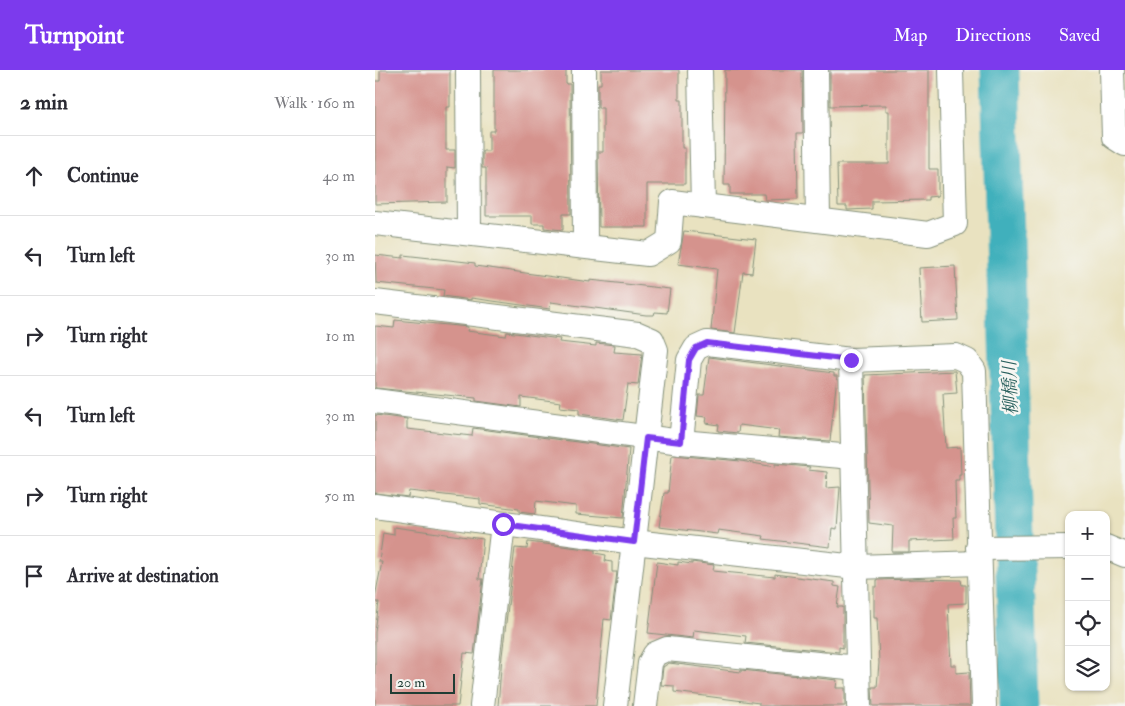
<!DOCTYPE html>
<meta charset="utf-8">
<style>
:root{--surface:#fff;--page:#f2f2f3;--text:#2b2b33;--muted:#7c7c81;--line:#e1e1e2;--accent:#7c3aed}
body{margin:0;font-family:"IM FELL Double Pica","Noto Serif JP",serif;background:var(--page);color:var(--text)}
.controls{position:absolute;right:15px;bottom:15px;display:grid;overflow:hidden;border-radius:10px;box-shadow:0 1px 4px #0004}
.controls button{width:45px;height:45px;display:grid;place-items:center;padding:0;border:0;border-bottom:1px solid var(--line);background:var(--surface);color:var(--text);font:25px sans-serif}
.scale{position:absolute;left:15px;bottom:12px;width:65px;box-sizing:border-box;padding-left:5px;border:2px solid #1f3d34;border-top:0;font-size:14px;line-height:18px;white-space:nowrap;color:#1f3d34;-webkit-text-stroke:4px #f6f6f2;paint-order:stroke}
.stop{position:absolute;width:15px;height:15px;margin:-11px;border:4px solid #7c3aed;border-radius:50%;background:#fff}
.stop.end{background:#7c3aed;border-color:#fff;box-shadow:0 1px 5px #0008}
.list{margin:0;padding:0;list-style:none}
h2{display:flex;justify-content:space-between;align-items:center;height:65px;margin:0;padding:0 20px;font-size:21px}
h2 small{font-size:16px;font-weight:400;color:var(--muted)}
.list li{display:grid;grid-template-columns:32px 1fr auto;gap:15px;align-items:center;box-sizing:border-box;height:80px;padding:0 20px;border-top:1px solid var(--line)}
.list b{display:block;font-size:19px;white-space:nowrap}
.list em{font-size:16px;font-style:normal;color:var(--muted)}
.icon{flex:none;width:28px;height:28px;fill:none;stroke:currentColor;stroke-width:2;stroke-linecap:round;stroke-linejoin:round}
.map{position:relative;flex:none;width:750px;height:636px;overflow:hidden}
header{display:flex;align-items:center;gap:30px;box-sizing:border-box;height:70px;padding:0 25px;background:var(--accent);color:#fff}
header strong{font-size:24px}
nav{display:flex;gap:28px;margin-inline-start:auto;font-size:18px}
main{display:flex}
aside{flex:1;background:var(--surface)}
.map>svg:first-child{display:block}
</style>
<header>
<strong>Turnpoint</strong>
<nav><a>Map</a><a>Directions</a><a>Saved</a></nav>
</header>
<main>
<aside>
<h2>2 min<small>Walk · 160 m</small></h2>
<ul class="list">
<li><svg class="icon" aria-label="ahead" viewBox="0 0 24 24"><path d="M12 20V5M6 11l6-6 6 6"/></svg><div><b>Continue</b></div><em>40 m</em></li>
<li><svg class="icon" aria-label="left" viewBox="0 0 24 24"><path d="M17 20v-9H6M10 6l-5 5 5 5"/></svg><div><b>Turn left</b></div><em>30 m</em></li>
<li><svg class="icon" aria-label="right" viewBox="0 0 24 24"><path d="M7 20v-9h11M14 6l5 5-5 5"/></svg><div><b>Turn right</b></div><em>10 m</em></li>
<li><svg class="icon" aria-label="left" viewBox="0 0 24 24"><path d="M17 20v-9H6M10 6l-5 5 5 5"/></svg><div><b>Turn left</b></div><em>30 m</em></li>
<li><svg class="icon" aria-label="right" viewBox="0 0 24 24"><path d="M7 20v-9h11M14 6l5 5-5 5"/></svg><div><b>Turn right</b></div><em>50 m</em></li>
<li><svg class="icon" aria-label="arrive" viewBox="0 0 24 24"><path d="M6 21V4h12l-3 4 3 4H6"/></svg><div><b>Arrive at destination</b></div></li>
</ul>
</aside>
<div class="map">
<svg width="750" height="636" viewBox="0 0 750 636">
<rect width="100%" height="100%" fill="#f6f6f2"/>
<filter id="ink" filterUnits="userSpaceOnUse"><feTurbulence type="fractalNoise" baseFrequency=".02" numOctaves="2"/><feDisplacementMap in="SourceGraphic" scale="10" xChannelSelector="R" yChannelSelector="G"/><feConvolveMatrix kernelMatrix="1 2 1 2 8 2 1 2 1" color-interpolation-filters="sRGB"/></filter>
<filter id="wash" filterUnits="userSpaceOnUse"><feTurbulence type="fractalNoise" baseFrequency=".0096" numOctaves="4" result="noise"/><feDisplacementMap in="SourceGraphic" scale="20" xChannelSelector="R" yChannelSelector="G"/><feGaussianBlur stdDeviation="1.12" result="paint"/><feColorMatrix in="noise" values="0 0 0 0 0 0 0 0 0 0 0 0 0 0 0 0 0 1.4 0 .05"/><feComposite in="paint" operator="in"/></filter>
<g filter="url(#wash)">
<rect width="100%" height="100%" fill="#e9e2c0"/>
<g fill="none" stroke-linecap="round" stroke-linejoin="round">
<polyline stroke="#41b0bc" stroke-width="39" points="625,0 644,636"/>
</g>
<g id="blocks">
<g fill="#d5938d">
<polygon points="5,0 75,0 75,37 71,37 71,80 80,80 80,98 72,97 72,132 0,134 0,11 5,11"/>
<polygon points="119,0 191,0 191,14 195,14 196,144 188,144 188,160 169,158 169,154 157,154 157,146 111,146 111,98 107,98 107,81 114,81 114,61 119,61"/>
<polygon points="226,0 304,0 304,30 307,30 307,78 310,78 310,114 272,114 272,157 224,157 223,82 228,82 228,38 223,38 223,14 226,14"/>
<polygon points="350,0 427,0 428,63 422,63 423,129 390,130 389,124 355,124 355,115 349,115"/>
<polygon points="455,0 554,0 554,99 563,99 563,126 553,127 553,130 497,131 497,139 472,140 472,136 463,136 462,94 514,94 514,41 511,41 511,35 455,36"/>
<polygon points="309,161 381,169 377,203 368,202 360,263 336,260 342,199 303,194"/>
<polygon points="0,185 28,188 28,185 92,192 100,193 100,196 215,212 215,210 295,219 292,243 280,242 279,245 271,245 176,232 175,239 96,228 96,230 68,226 69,220 1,213"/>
<polygon points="580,196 583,250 547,252 544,198"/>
<polygon points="20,250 93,257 92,261 131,266 132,262 185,269 184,272 221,276 221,273 240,275 239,282 267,284 263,315 253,314 248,350 204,344 204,339 185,337 186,332 146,327 146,337 101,331 101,328 0,318 0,256 19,258"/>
<polygon points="334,287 459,303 459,306 462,306 455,371 403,367 404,360 364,355 363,363 343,361 344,355 331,353 332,347 322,346 324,325 329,325"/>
<polygon points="580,301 582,323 568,324 571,378 585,377 586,405 584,405 584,411 580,411 581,448 578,448 579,469 534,471 534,482 517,482 518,456 494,453 490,305"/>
<polygon points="0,345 32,349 32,359 97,366 98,358 254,379 248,448 201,444 201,436 161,431 160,444 144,442 144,439 105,434 105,429 34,421 33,427 0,423"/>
<polygon points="297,385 366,391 400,397 400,394 435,397 433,400 452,402 451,418 465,417 462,459 457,458 455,477 388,469 389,466 343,460 342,464 284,457 289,423 293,423"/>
<polygon points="19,457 108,469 104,509 108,509 99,584 89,583 83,636 0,636 0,562 4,532 0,532 0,527 7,492 4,492 8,463 19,465"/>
<polygon points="153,472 220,480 220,483 231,485 230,491 237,492 237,502 242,502 236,550 229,549 221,636 123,636 127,586 140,478 152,479"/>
<polygon points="282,492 303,495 303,492 317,494 317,492 339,495 338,501 400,507 400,504 459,512 459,516 465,517 462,537 468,537 468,578 464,577 464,582 370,573 371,566 319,560 318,568 273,563"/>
<polygon points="541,509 586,510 587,515 591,515 591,533 573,534 576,595 581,595 581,603 594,602 595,636 498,636 497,617 502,617 504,593 502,548 499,548 499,517 502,517 502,510"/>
<polygon points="294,593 366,602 366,600 462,610 461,618 470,618 470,636 384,636 384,633 299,622 299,616 286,615 288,597"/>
</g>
</g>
</g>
<g filter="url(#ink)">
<use href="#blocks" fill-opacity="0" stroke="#84907a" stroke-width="1"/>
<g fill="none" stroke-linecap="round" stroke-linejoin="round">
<g stroke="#84907a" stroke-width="26">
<g id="minor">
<polyline points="93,0 94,163"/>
<polyline points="209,0 210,176"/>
<polyline points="325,0 328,136"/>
<polyline points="441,0 443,150"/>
<polyline points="737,0 739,67 750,74"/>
<polyline points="0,153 273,184 294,171 297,132 553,164 580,154 576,0"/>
<polyline points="0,232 263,264 277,270 281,280 240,636"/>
<polyline points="476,290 484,636"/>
<polyline points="0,331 306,372 314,290 321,278 332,273 476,290 581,286 592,291 599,301 609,636"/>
<polyline points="306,372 478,387"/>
<polyline points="0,436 259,472 481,497 604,493"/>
<polyline points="731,477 750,485"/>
<polyline points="603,478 694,477"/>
<polyline points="107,636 128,454"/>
<polyline points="270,636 275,593 280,584 292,579 483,598"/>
</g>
</g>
<use href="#minor" stroke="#fff" stroke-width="24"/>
</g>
</g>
<g fill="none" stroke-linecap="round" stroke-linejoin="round" filter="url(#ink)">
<polyline stroke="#7c3aed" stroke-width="6" points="128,454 259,472 271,368 306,372 314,290 321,278 332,273 476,290"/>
</g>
<g text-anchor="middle" stroke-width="5" stroke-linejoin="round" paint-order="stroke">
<g font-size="18" font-style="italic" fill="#29605d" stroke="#f6f6f2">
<text transform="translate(635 318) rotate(-92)" y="6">柳橋川</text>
</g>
</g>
</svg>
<div class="controls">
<button>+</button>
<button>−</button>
<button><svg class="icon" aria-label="locate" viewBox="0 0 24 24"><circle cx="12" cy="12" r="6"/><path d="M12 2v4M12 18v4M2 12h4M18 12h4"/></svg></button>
<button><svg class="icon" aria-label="layers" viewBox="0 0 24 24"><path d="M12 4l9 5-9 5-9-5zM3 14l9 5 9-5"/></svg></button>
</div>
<div class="scale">20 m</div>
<div class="stop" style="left:128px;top:454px"></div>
<div class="stop end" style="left:476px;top:290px"></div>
</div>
</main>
